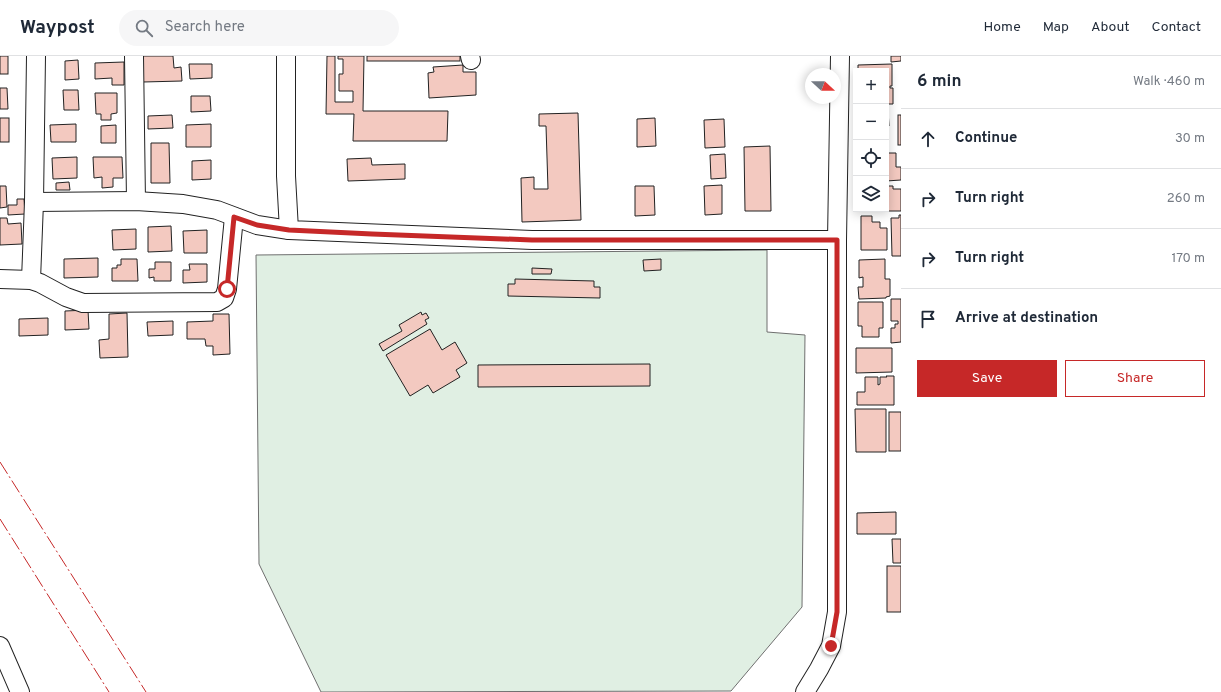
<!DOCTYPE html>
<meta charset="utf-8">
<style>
:root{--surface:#fff;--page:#f6f6f7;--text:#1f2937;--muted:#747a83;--line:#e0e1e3;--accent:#c62828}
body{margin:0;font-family:Overpass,sans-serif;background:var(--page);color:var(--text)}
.controls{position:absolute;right:12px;top:12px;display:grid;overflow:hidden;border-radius:0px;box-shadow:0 2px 10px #0003}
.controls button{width:36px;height:36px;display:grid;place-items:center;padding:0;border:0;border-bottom:1px solid var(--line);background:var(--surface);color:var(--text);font:20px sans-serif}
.compass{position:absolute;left:805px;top:12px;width:36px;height:36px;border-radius:50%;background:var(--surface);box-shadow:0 2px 10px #0003;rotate:111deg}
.stop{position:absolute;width:12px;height:12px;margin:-9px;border:3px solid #c62828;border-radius:50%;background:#fff}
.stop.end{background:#c62828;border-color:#fff;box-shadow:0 1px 4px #0008}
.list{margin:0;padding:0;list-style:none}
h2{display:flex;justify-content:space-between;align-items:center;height:52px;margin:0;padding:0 16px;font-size:17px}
h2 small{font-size:13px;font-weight:400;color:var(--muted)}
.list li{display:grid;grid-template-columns:26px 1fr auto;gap:12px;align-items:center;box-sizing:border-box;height:60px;padding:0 16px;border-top:1px solid var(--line)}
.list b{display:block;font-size:15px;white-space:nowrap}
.list em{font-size:13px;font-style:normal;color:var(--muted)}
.actions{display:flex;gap:8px;padding:12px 16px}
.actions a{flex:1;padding:9px 0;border:1px solid var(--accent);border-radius:0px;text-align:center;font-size:14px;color:var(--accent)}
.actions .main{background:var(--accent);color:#fff}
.icon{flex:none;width:22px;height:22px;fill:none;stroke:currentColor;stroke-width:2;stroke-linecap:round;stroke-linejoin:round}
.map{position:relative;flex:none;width:901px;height:636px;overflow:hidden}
header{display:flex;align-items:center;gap:24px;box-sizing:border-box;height:56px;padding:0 20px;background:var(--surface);border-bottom:1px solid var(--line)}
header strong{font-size:19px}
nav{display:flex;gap:22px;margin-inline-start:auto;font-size:14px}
.search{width:280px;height:36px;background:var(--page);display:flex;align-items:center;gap:10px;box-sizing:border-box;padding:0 14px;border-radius:22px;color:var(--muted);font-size:15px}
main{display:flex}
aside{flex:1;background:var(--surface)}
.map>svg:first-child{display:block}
</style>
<header>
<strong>Waypost</strong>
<div class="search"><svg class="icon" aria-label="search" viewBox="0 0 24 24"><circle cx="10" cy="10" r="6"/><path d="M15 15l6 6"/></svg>Search here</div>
<nav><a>Home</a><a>Map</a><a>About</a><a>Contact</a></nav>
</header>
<main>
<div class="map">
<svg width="901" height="636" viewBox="0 0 901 636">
<rect width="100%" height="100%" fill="#fff"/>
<polygon fill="#e0efe3" stroke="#6f6f6f" points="767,194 767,276 805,279 802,551 731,635 321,636 259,508 256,199"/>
<g fill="#f3c9c0" stroke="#222">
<rect x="0" y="0" width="8" height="18"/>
<polygon points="142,0 173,0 174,12 181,11 182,25 143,26"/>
<polygon points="327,0 335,0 335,46 353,46 353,35 339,35 339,18 343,18 343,3 338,3 338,0 364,0 363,55 448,55 447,85 353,85 354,58 326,58"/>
<rect x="367" y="0" width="93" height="5"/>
<polygon points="891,0 901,0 901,5 891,6"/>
<polygon points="78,4 79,23 65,24 65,5"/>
<polygon points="124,6 124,29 112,29 112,22 95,23 95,7"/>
<polygon points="189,8 212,8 212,22 190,23"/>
<polygon points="892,8 892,30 890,30 890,32 893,32 893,48 886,48 886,15 858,15 858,9"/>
<polygon points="463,9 463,16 476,16 476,39 429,42 428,17 434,16 433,11"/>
<polygon points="0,32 7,32 8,53 0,53"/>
<polygon points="63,34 78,34 79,54 64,54"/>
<polygon points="95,37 117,37 117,57 111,58 111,64 101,64 101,58 96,58"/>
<polygon points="191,40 210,40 211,55 191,56"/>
<polygon points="886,54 888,54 889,70 886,70"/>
<polygon points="578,57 581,164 522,166 521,122 534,121 534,133 548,133 546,70 539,70 539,58"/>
<polygon points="172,59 173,72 148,73 148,60"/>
<rect x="898" y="59" width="3" height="30"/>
<rect x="0" y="62" width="9" height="24"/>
<polygon points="655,62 656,90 637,91 637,63"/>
<polygon points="724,63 725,91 705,92 704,64"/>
<polygon points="76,68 76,86 51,86 50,69"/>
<polygon points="211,68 211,91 186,91 186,69"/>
<polygon points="116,69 116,87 101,87 101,70"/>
<polygon points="151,87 169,87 170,127 151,127"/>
<polygon points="770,90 771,155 745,155 744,91"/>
<polygon points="886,97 896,97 896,111 901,111 901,124 886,125"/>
<polygon points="725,98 726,122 711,123 710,99"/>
<polygon points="77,101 77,122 53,123 52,102"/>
<polygon points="93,101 122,101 123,122 113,122 113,131 102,132 102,121 94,122"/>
<polygon points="371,102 372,109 405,108 405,123 348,125 347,103"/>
<polygon points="211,104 211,123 192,124 192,105"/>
<polygon points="69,126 70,134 56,134 56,127"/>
<polygon points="722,129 722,158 705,159 704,130"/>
<polygon points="0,130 6,130 7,151 0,152"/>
<polygon points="635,130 654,130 655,159 635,160"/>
<polygon points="886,130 893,130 893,133 901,133 901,155 860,155 860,153 886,153"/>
<polygon points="17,143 24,143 25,158 8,159 8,149 17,149"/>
<polygon points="899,159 901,159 901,200 892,200 891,162 899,162"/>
<polygon points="861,160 872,160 872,166 880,166 880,172 887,172 887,194 861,194"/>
<polygon points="0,162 7,162 8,168 21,167 22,188 0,189"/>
<polygon points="171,170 172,195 148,196 148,171"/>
<polygon points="136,173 136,193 113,194 112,174"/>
<polygon points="207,174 207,197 184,197 183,175"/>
<polygon points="98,202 98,221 64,222 64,203"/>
<polygon points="121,203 137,203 138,225 112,225 112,212 117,212 117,209 121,209"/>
<polygon points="661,203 661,214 644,215 643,204"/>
<polygon points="885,203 885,223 890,223 890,240 886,241 886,242 859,243 858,231 863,231 863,221 859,222 859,204"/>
<polygon points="155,206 171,206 171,225 154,225 154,221 149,222 149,213 155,213"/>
<polygon points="189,208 207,208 207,226 183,227 183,214 190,214"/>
<polygon points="532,212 552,213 551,218 532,218"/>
<polygon points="515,223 594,225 594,231 600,231 600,242 508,240 508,228 515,228"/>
<polygon points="891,243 901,243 901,286 891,287 891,272 895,272 895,268 898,268 898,265 891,265"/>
<polygon points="858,246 883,246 883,272 879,272 879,281 862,281 862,270 858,270"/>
<polygon points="88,254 89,273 65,274 65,255"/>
<polygon points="421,256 422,259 426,257 429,262 425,264 427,268 383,295 379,288 402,275 399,269"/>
<polygon points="127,257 128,301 100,302 99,284 109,283 109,258"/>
<polygon points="213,258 229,258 230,298 213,299 213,290 206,290 205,283 187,283 187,266 213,265"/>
<polygon points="48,262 48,279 19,280 19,263"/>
<polygon points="173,265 173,279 148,280 147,266"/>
<polygon points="430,273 442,294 455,286 467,307 456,314 460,321 433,337 428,329 410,340 386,299"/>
<polygon points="856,292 892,292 892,316 856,317"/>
<polygon points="650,308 650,330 478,331 478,309"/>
<polygon points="886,320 894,320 894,349 857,349 857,336 865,336 865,321 878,321 878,329 880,328 880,321 887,321"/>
<polygon points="855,353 886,353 886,396 856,396"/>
<rect x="889" y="356" width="12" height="39"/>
<polygon points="896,456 896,478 857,478 857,457"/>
<polygon points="892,483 901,483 901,507 893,507"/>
<rect x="887" y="510" width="14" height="46"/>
</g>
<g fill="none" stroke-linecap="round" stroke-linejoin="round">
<g stroke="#222" stroke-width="20">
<g id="minor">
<polyline points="134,0 136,145"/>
<polyline points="286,0 286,120 289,174 532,184 837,184"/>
<polyline points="470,0 471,4"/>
<polyline points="34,146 136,145 183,148 217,154 257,169 289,174"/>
<polyline points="0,223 31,224 40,227 66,241 83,247 217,246 224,242 227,233 234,161"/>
<polyline points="31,224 34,146 36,0"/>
<polyline points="0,590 20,636"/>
<polyline points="805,636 819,613 831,590 837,556 837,184 840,0"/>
</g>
</g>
<use href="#minor" stroke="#fff" stroke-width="18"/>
<g stroke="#c62828" stroke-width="1" stroke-dasharray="14 3 2 3" stroke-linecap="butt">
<polyline points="0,406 146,636"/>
<polyline points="0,463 109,636"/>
</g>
</g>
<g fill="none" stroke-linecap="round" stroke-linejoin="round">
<polyline stroke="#c62828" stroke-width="5" points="227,233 234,161 257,169 289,174 372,178 532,184 837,184 837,556 831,590"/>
</g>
</svg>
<div class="controls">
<button>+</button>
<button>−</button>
<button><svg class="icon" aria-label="locate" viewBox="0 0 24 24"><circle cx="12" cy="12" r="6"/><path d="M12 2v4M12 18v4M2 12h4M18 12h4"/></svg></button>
<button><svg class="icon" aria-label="layers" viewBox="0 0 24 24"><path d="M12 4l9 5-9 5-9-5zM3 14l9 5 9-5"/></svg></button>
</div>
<svg class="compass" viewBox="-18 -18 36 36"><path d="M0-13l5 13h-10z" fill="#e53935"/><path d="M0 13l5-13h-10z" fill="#747a83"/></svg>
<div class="stop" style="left:227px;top:233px"></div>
<div class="stop end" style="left:831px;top:590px"></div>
</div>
<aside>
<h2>6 min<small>Walk · 460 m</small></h2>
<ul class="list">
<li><svg class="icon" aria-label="ahead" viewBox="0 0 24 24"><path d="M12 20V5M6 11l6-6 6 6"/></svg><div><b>Continue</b></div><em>30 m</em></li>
<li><svg class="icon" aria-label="right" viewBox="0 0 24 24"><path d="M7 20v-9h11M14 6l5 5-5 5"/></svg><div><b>Turn right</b></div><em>260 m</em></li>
<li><svg class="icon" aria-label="right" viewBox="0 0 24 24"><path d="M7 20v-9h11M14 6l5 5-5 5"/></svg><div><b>Turn right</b></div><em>170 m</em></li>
<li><svg class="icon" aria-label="arrive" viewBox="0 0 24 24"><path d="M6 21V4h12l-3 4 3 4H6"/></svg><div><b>Arrive at destination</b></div></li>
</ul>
<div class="actions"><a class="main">Save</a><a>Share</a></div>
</aside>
</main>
